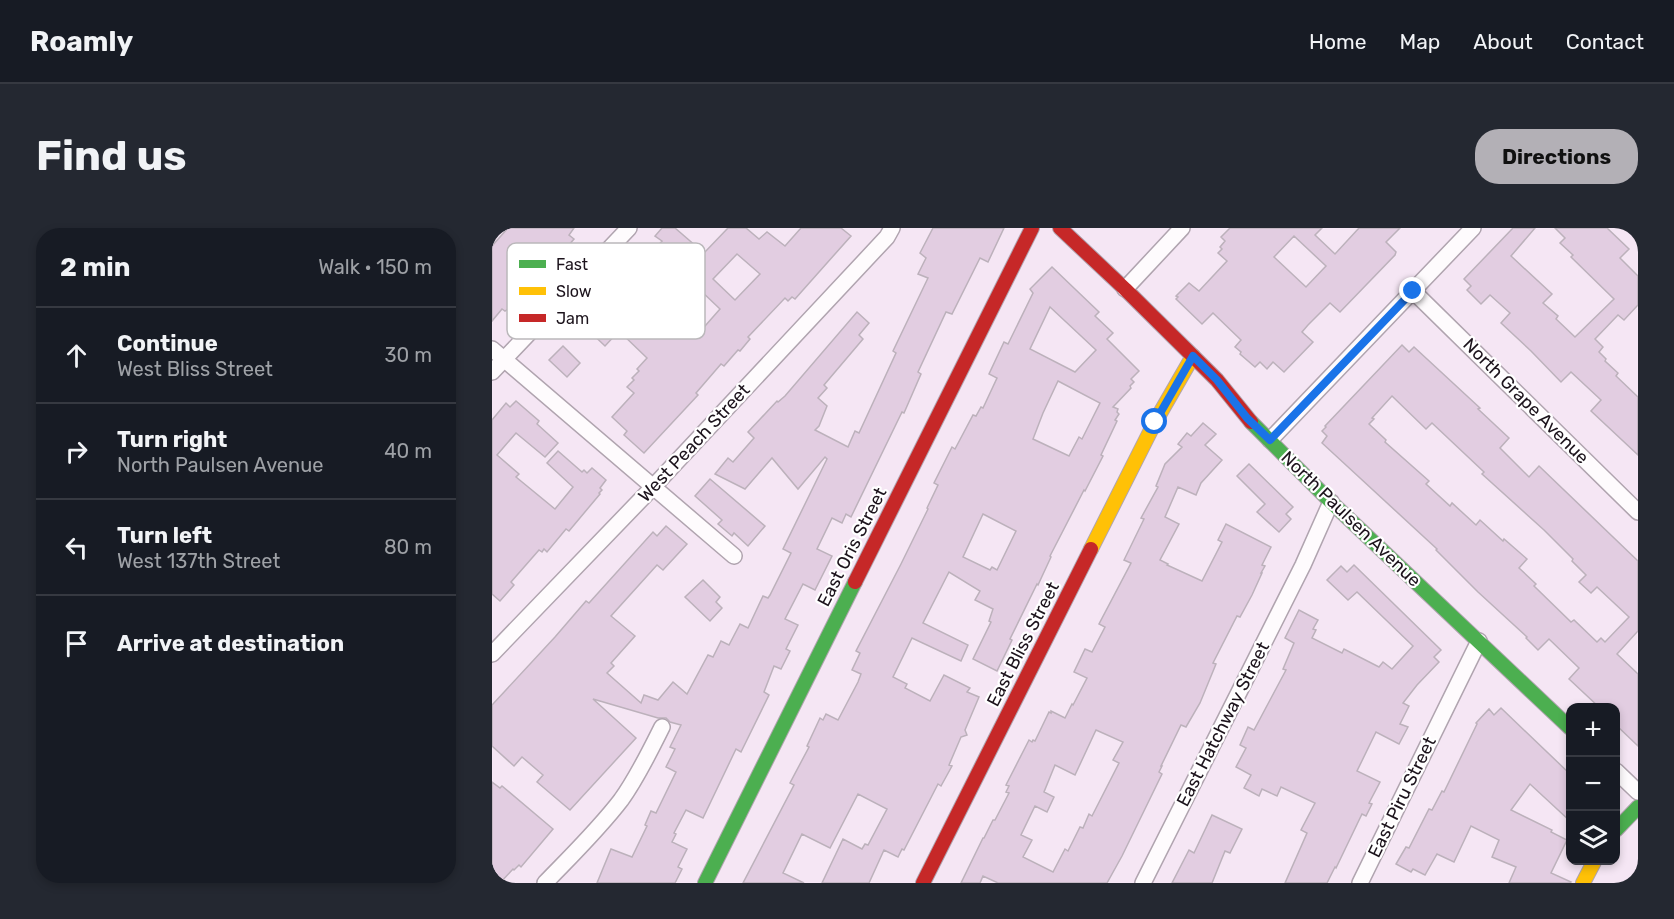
<!DOCTYPE html>
<meta charset="utf-8">
<style>
:root{--surface:#171b24;--page:#242831;--text:#f1f3f6;--muted:#9ea1a6;--line:#363941;--accent:#b3b0b6}
body{margin:0;font-family:Rubik,sans-serif;background:var(--page);color:var(--text)}
.controls{position:absolute;right:18px;bottom:18px;display:grid;overflow:hidden;border-radius:12px;box-shadow:0 3px 9px #0003}
.controls button{width:54px;height:54px;display:grid;place-items:center;padding:0;border:0;border-bottom:2px solid var(--line);background:var(--surface);color:var(--text);font:30px sans-serif}
.stop{position:absolute;width:18px;height:18px;margin:-14px;border:4px solid #1a73e8;border-radius:50%;background:#fff}
.stop.end{background:#1a73e8;border-color:#fff;box-shadow:0 2px 6px #0008}
.list{margin:0;padding:0;list-style:none}
h2{display:flex;justify-content:space-between;align-items:center;height:78px;margin:0;padding:0 24px;font-size:26px}
h2 small{font-size:20px;font-weight:400;color:var(--muted)}
.list li{display:grid;grid-template-columns:39px 1fr auto;gap:18px;align-items:center;box-sizing:border-box;height:96px;padding:0 24px;border-top:2px solid var(--line)}
.list b{display:block;font-size:22px;white-space:nowrap}
.list p{margin:0;font-size:20px;white-space:nowrap;color:var(--muted)}
.list em{font-size:20px;font-style:normal;color:var(--muted)}
.icon{flex:none;width:33px;height:33px;fill:none;stroke:currentColor;stroke-width:2;stroke-linecap:round;stroke-linejoin:round}
.map{position:relative;flex:none;width:1146px;height:655px;overflow:hidden;border-radius:24px}
header{display:flex;align-items:center;gap:36px;box-sizing:border-box;height:84px;padding:0 30px;background:var(--surface);border-bottom:2px solid var(--line)}
header strong{font-size:28px}
nav{display:flex;gap:33px;margin-inline-start:auto;font-size:21px}
.intro{display:flex;align-items:center;justify-content:space-between;box-sizing:border-box;height:144px;padding:0 36px}
h1{margin:0;font-size:42px}
.button{padding:15px 27px;border-radius:24px;background:var(--accent);color:#111;font-size:21px;font-weight:700}
main{display:flex;gap:36px;padding:0 36px}
aside{flex:1;background:var(--surface);border-radius:24px;box-shadow:0 3px 9px #0003}
.map>svg:first-child{display:block}
</style>
<header>
<strong>Roamly</strong>
<nav><a>Home</a><a>Map</a><a>About</a><a>Contact</a></nav>
</header>
<div class="intro"><h1>Find us</h1><a class="button">Directions</a></div>
<main>
<aside>
<h2>2 min<small>Walk · 150 m</small></h2>
<ul class="list">
<li><svg class="icon" aria-label="ahead" viewBox="0 0 24 24"><path d="M12 20V5M6 11l6-6 6 6"/></svg><div><b>Continue</b><p>West Bliss Street</p></div><em>30 m</em></li>
<li><svg class="icon" aria-label="right" viewBox="0 0 24 24"><path d="M7 20v-9h11M14 6l5 5-5 5"/></svg><div><b>Turn right</b><p>North Paulsen Avenue</p></div><em>40 m</em></li>
<li><svg class="icon" aria-label="left" viewBox="0 0 24 24"><path d="M17 20v-9H6M10 6l-5 5 5 5"/></svg><div><b>Turn left</b><p>West 137th Street</p></div><em>80 m</em></li>
<li><svg class="icon" aria-label="arrive" viewBox="0 0 24 24"><path d="M6 21V4h12l-3 4 3 4H6"/></svg><div><b>Arrive at destination</b></div></li>
</ul>
</aside>
<div class="map">
<svg width="1146" height="655" viewBox="0 0 1146 655">
<rect width="100%" height="100%" fill="#f5e6f4"/>
<g fill="#e2cde1" stroke="#bcb1bb" stroke-width="1.5" fill-rule="evenodd">
<polygon points="16,0 82,0 77,7 82,11 43,56 45,58 36,69 30,64 16,81 13,83 10,81 0,93 0,18"/>
<path d="M 170,0 L 183,0 L 212,25 L 236,0 L 254,0 L 267,11 L 275,4 L 293,18 L 309,0 L 349,0 L 359,8 L 303,71 L 300,69 L 296,73 L 293,70 L 256,109 L 258,111 L 248,123 L 246,122 L 232,138 L 229,136 L 204,165 L 206,167 L 152,225 L 132,207 L 135,203 L 120,189 L 142,165 L 135,159 L 142,152 L 140,150 L 147,143 L 145,141 L 155,130 L 127,103 L 113,118 L 91,97 L 110,77 L 111,79 L 170,13 L 163,8 ZM 245,26 L 268,46 L 243,72 L 221,51 ZM 207,61 L 228,81 L 206,106 L 184,87 Z"/>
<polygon points="441,0 512,0 496,34 488,30 460,86 454,84 426,144 429,146 412,185 410,184 359,289 354,286 350,295 340,290 325,321 340,328 323,362 311,356 293,391 306,397 294,421 298,423 289,441 282,438 272,464 277,467 249,524 244,521 211,590 194,582 182,605 184,606 180,614 195,621 186,639 190,641 183,655 105,655 119,621 140,629 155,598 153,597 159,583 164,585 184,544 174,539 183,521 178,519 189,497 178,494 174,490 166,490 101,471 144,510 78,582 45,554 51,547 30,529 22,538 0,518 0,477 63,409 94,373 97,375 161,304 165,308 174,298 195,316 171,342 165,337 119,388 143,408 119,435 122,438 115,445 149,475 152,467 166,472 181,454 195,466 216,427 221,429 229,413 237,417 248,396 256,400 271,368 276,370 278,367 299,325 291,321 335,231 333,229 306,261 280,230 253,261 223,246 236,230 241,234 262,210 256,204 285,173 286,174 293,168 365,84 377,95 367,107 371,111 332,157 335,160 326,170 335,178 327,198 323,202 356,219 363,203 367,205 404,125 401,123 436,50 426,46 434,30 428,25"/>
<path d="M 738,0 L 830,0 L 823,7 L 843,26 L 867,0 L 908,0 L 894,14 L 904,24 L 903,27 L 848,84 L 838,75 L 816,97 L 810,104 L 821,114 L 792,144 L 781,134 L 775,141 L 768,134 L 763,139 L 748,126 L 749,124 L 743,119 L 749,112 L 721,85 L 710,96 L 684,71 L 686,69 L 684,68 L 697,55 L 707,63 L 735,33 L 726,25 L 730,21 L 728,19 L 733,13 L 729,9 ZM 802,8 L 834,38 L 814,59 L 782,29 Z"/>
<polygon points="1021,0 1043,0 1019,28 1060,66 1051,75 1066,88 1064,91 1083,109 1122,71 1079,29 1081,27 1068,15 1073,10 1063,0 1115,0 1137,21 1128,30 1146,48 1146,77 1132,92 1126,87 1103,111 1111,119 1107,124 1114,131 1113,133 1126,145 1124,148 1146,169 1146,227 1099,183 1109,172 1079,144 1069,154 1039,123 1009,95 1018,85 998,67 989,76 975,62 979,58 972,51"/>
<path d="M 560,39 L 607,84 L 603,88 L 621,105 L 615,111 L 647,143 L 639,151 L 642,154 L 638,158 L 639,160 L 621,179 L 626,181 L 625,184 L 627,186 L 623,192 L 625,193 L 609,227 L 611,228 L 593,263 L 592,262 L 558,328 L 559,329 L 546,357 L 545,356 L 518,411 L 520,412 L 505,443 L 481,431 L 499,394 L 497,393 L 501,381 L 483,372 L 488,363 L 457,344 L 431,395 L 476,417 L 469,433 L 420,410 L 401,449 L 415,456 L 413,460 L 438,473 L 452,447 L 478,460 L 475,464 L 487,469 L 473,502 L 475,507 L 469,509 L 457,537 L 460,538 L 449,558 L 446,556 L 412,622 L 410,621 L 406,629 L 392,622 L 377,655 L 330,655 L 351,611 L 370,621 L 373,616 L 376,617 L 395,581 L 366,566 L 338,620 L 310,606 L 291,645 L 312,655 L 251,655 L 302,557 L 298,555 L 317,519 L 315,518 L 328,490 L 331,492 L 334,486 L 346,492 L 366,454 L 369,446 L 360,442 L 368,425 L 364,423 L 409,336 L 436,281 L 435,280 L 446,257 L 442,255 L 460,219 L 463,221 L 481,187 L 484,188 L 489,179 L 491,180 L 505,150 L 497,146 L 512,114 L 516,116 L 518,112 L 541,65 L 538,61 ZM 558,79 L 604,122 L 583,144 L 538,121 ZM 566,153 L 608,175 L 590,211 L 587,209 L 577,228 L 541,211 L 551,185 ZM 491,286 L 524,303 L 505,342 L 500,339 L 498,342 L 471,329 Z"/>
<path d="M 910,117 L 917,124 L 922,119 L 988,180 L 986,181 L 1017,210 L 1008,220 L 1037,249 L 1047,238 L 1146,333 L 1146,403 L 1125,426 L 1146,446 L 1146,518 L 1124,497 L 1124,480 L 1108,480 L 1077,451 L 1087,440 L 1057,411 L 1046,422 L 1034,410 L 1035,409 L 986,364 L 944,322 L 945,321 L 830,215 L 835,208 L 830,203 L 834,199 L 833,198 ZM 900,168 L 934,201 L 940,195 L 992,244 L 990,246 L 1052,302 L 1081,331 L 1080,333 L 1094,347 L 1087,354 L 1099,365 L 1105,359 L 1137,389 L 1113,414 L 1109,410 L 1105,414 L 1082,392 L 1079,394 L 1042,358 L 1044,356 L 1027,340 L 1035,331 L 1012,311 L 1011,313 L 988,292 L 984,297 L 960,275 L 958,278 L 934,256 L 937,253 L 893,214 L 894,212 L 877,196 L 882,191 L 880,190 Z"/>
<polygon points="71,118 88,135 75,149 57,132"/>
<polygon points="24,173 47,193 45,196 66,215 53,229 24,205 5,227 27,246 24,249 63,281 81,259 55,235 66,223 90,244 92,242 95,245 100,240 114,252 108,260 110,262 107,265 108,266 77,303 74,301 55,324 52,321 50,324 47,322 19,354 22,357 8,373 0,366 0,192 14,175 18,179"/>
<path d="M 711,195 L 724,206 L 713,217 L 730,232 L 709,255 L 704,267 L 686,259 L 673,289 L 687,296 L 668,332 L 676,336 L 675,337 L 710,353 L 730,314 L 726,312 L 734,296 L 779,319 L 770,337 L 773,338 L 769,345 L 770,345 L 760,367 L 748,389 L 745,388 L 721,435 L 724,436 L 708,475 L 694,499 L 689,497 L 669,538 L 670,538 L 667,544 L 670,546 L 630,628 L 615,655 L 506,655 L 491,648 L 488,655 L 469,655 L 491,610 L 492,610 L 501,592 L 503,592 L 517,565 L 514,564 L 517,558 L 514,557 L 537,512 L 540,514 L 541,512 L 543,513 L 557,484 L 559,485 L 559,483 L 573,490 L 580,476 L 581,477 L 595,450 L 582,444 L 593,421 L 600,424 L 613,399 L 607,396 L 639,335 L 632,332 L 652,291 L 649,290 L 666,259 L 664,258 L 673,236 L 690,219 L 686,216 L 695,205 L 699,208 ZM 604,502 L 631,514 L 621,532 L 627,535 L 600,588 L 597,586 L 591,600 L 588,599 L 576,623 L 573,621 L 561,644 L 531,629 L 540,612 L 529,607 L 543,578 L 555,584 L 562,569 L 552,564 L 563,537 L 583,547 Z"/>
<polygon points="757,236 801,279 794,286 799,291 787,304 765,284 773,276 745,248"/>
<polygon points="218,251 273,298 256,318 242,305 240,308 226,296 230,292 203,268"/>
<polygon points="862,337 949,422 942,429 947,434 925,457 911,475 917,478 908,496 916,499 907,516 884,504 865,543 888,554 877,575 880,576 874,588 870,586 844,640 843,639 835,655 793,655 815,605 809,602 823,575 789,559 785,568 770,561 767,568 752,560 759,547 744,539 754,520 748,517 756,499 762,502 794,442 791,441 802,415 793,410 807,382 826,392 821,401 824,402 820,410 850,425 852,421 887,439 891,434 900,441 921,418 865,364 856,372 835,352 849,338 855,344"/>
<polygon points="211,352 228,369 224,374 230,380 218,393 193,369"/>
<polygon points="1009,480 1078,546 1078,593 1038,556 1019,582 1060,602 1059,604 1075,612 1059,645 1079,654 1078,655 1017,655 1024,639 1000,629 1007,612 979,598 962,634 945,626 933,647 921,641 919,644 904,636 914,619 917,620 937,581 940,582 950,563 952,564 985,496 984,495 997,481 1002,487"/>
<polygon points="0,554 8,560 10,558 61,601 29,639 27,637 22,642 21,641 8,655 0,655"/>
<polygon points="720,587 750,601 738,625 733,623 720,655 680,655 697,622 702,625"/>
</g>
<g fill="none" stroke-linecap="round" stroke-linejoin="round">
<g stroke="#b0a4af" stroke-width="18">
<g id="street">
<polyline points="633,61 690,0"/>
<polyline points="921,63 1146,284"/>
<polyline points="0,121 242,328"/>
<polyline points="0,144 137,0"/>
<polyline points="778,212 981,0"/>
<polyline points="0,426 161,259 395,9 400,0"/>
<polyline points="1124,543 1146,564"/>
<path d="M 53,655 C 79,628 106,602 129,572 C 145,550 158,523 170,499"/>
<polyline points="651,655 811,337 839,274"/>
<polyline points="868,655 987,413"/>
</g>
</g>
<g stroke="#b0a4af" stroke-width="16">
<g id="fast">
<polyline points="759,194 839,274 1078,500"/>
<polyline points="1124,602 1146,579"/>
<polyline points="213,655 363,354"/>
</g>
</g>
<g stroke="#b0a4af" stroke-width="16">
<g id="slow">
<polyline points="599,321 663,194 701,128"/>
<polyline points="1091,655 1103,632"/>
</g>
</g>
<g stroke="#b0a4af" stroke-width="16">
<g id="jam">
<polyline points="568,0 633,61 725,152 759,194"/>
<polyline points="363,354 540,0"/>
<polyline points="431,655 599,321"/>
</g>
</g>
<use href="#street" stroke="#fefbfd" stroke-width="15"/>
<use href="#fast" stroke="#4caf50" stroke-width="14"/>
<use href="#slow" stroke="#ffc107" stroke-width="14"/>
<use href="#jam" stroke="#c62828" stroke-width="14"/>
</g>
<g fill="none" stroke-linecap="round" stroke-linejoin="round">
<polyline stroke="#1a73e8" stroke-width="8" points="663,194 701,128 725,152 755,190 778,212 921,63"/>
</g>
<g text-anchor="middle" stroke-width="4.5" stroke-linejoin="round" paint-order="stroke">
<g font-size="18" fill="#1c131c" stroke="#fff">
<text transform="translate(1034 173) rotate(45)" y="6">North Grape Avenue</text>
<text transform="translate(202 215) rotate(-47)" y="6">West Peach Street</text>
<text transform="translate(859 291) rotate(44)" y="6">North Paulsen Avenue</text>
<text transform="translate(360 319) rotate(-63)" y="6">East Oris Street</text>
<text transform="translate(531 416) rotate(-63)" y="6">East Bliss Street</text>
<text transform="translate(731 496) rotate(-63)" y="6">East Hatchway Street</text>
<text transform="translate(910 569) rotate(-64)" y="6">East Piru Street</text>
</g>
</g>
<rect x="15" y="15" width="198" height="96" rx="9" fill="#fff" stroke="#bbb8bb" stroke-width="1.5"/>
<rect x="27" y="32" width="27" height="8" fill="#4caf50"/>
<rect x="27" y="59" width="27" height="8" fill="#ffc107"/>
<rect x="27" y="86" width="27" height="8" fill="#c62828"/>
<g font-size="16" fill="#1c131c">
<text x="64" y="42">Fast</text>
<text x="64" y="69">Slow</text>
<text x="64" y="96">Jam</text>
</g>
</svg>
<div class="controls">
<button>+</button>
<button>−</button>
<button><svg class="icon" aria-label="layers" viewBox="0 0 24 24"><path d="M12 4l9 5-9 5-9-5zM3 14l9 5 9-5"/></svg></button>
</div>
<div class="stop" style="left:663px;top:194px"></div>
<div class="stop end" style="left:921px;top:63px"></div>
</div>
</main>
